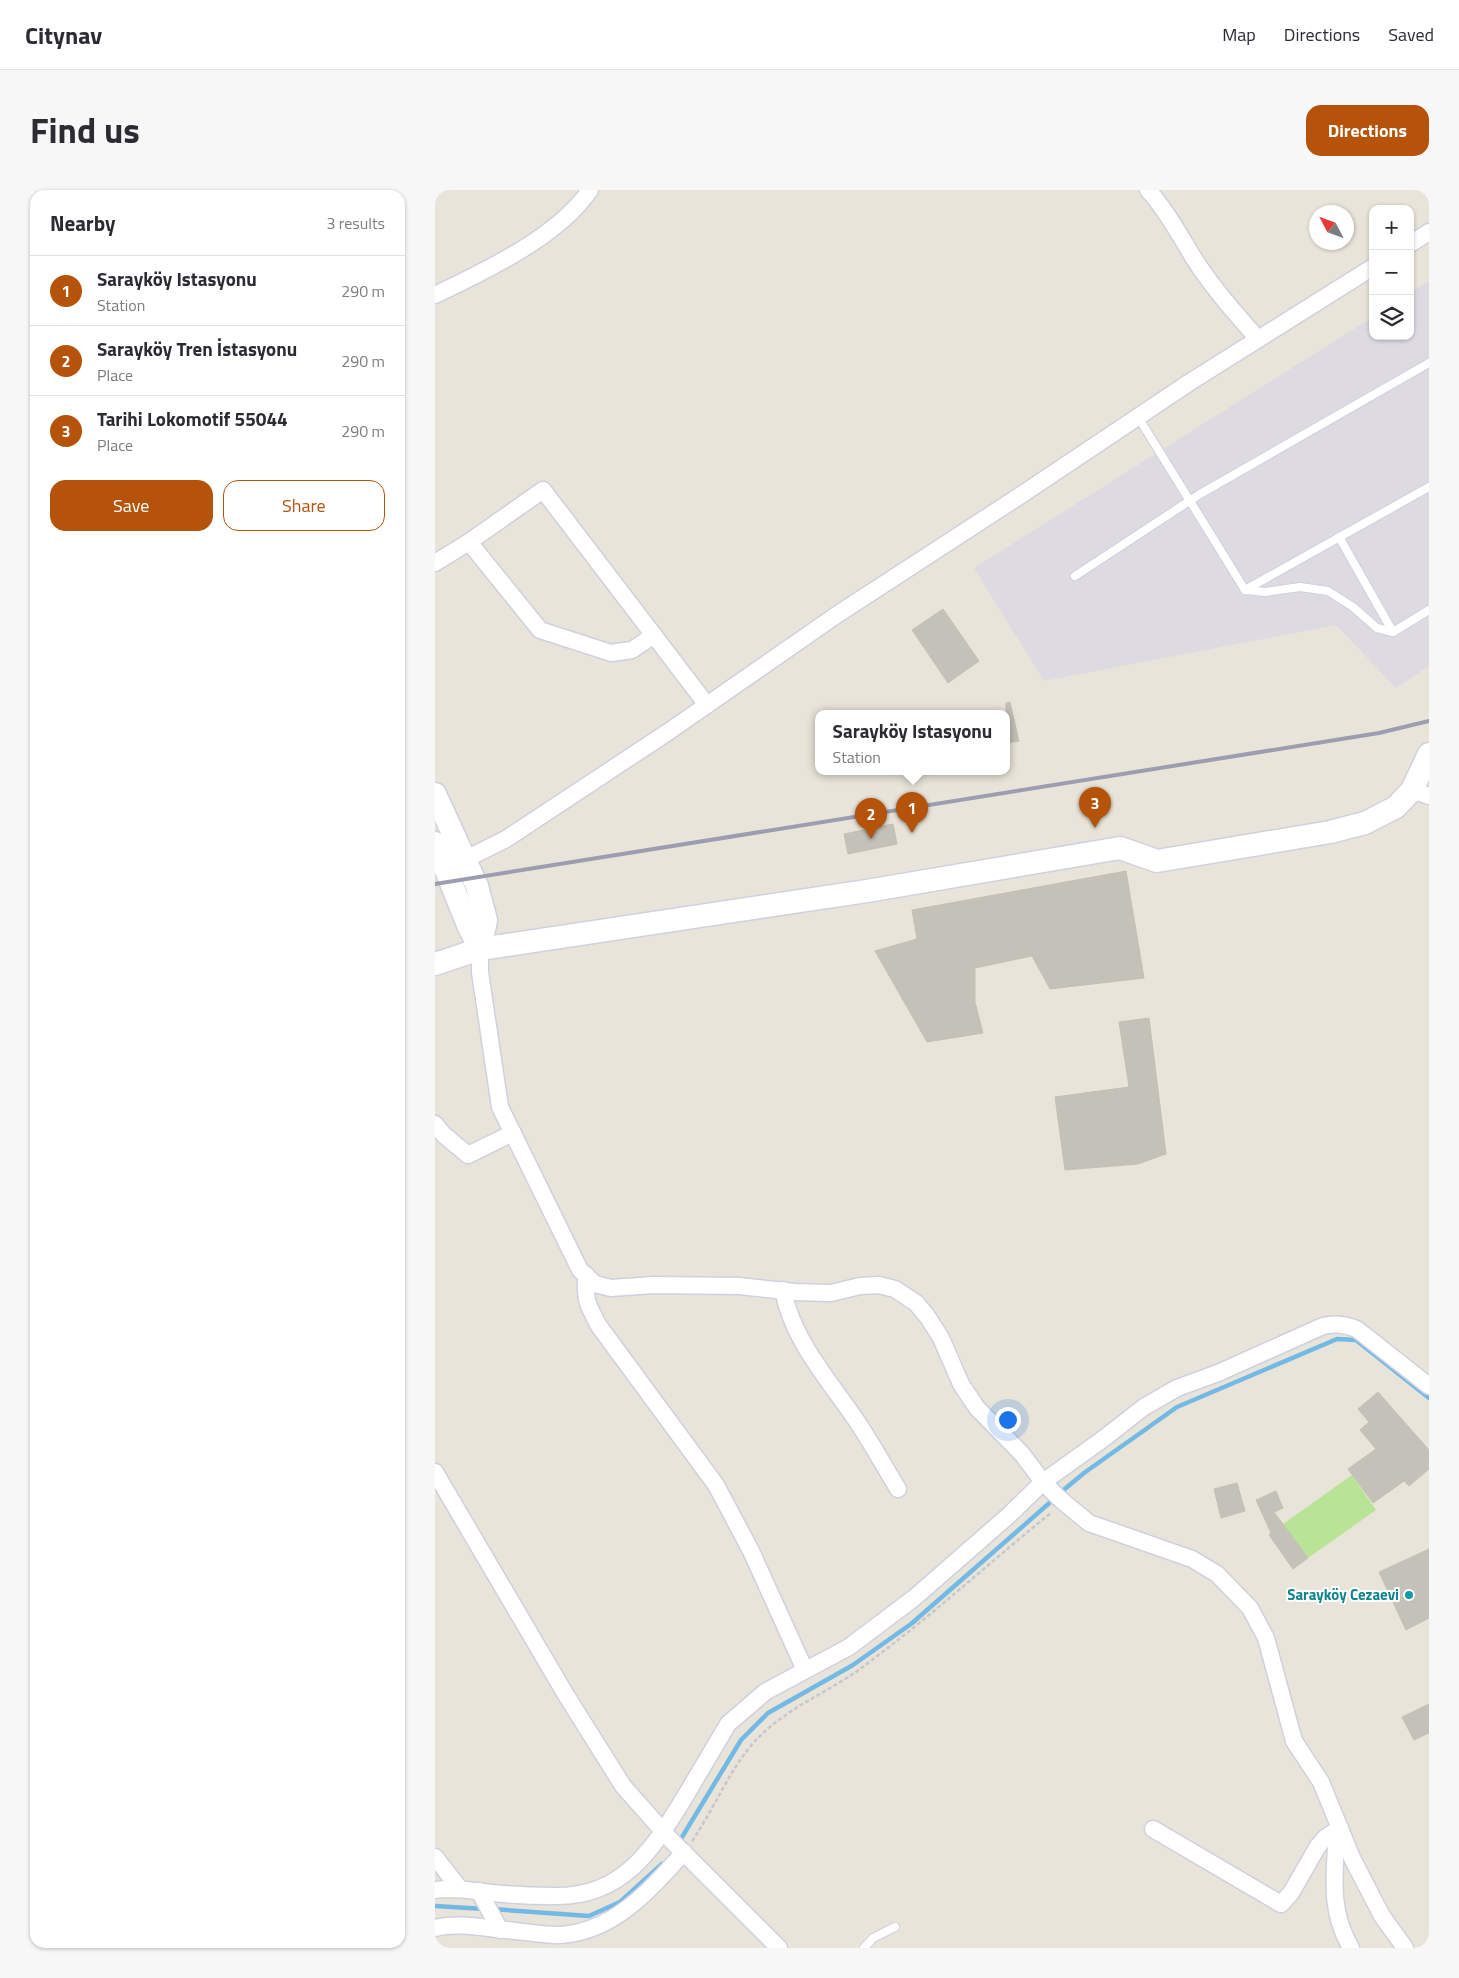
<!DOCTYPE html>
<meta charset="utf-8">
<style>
:root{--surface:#fff;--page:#f7f7f7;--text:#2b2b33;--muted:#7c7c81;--line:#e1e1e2;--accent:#b45309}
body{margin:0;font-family:"Titillium Web",sans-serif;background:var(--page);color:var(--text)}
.controls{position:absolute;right:15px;top:15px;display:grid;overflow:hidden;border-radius:10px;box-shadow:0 1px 4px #0004}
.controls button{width:45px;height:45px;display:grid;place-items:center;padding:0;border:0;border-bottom:1px solid var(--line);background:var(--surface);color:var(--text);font:25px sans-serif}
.compass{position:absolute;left:874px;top:15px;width:45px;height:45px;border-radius:50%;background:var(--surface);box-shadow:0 1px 4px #0004;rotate:311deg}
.you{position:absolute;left:572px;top:1229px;width:18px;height:18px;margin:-12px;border:4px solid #fff;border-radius:50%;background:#1a73e8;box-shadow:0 0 0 8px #1a73e833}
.badge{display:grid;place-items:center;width:32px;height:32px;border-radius:50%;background:var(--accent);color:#fff;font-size:16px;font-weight:700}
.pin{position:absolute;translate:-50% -41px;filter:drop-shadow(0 1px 2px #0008)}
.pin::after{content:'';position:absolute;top:26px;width:18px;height:15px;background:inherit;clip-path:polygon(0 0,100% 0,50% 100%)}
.popup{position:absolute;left:380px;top:520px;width:195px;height:65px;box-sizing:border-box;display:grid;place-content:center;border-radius:10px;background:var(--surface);filter:drop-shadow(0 1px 4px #0005);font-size:16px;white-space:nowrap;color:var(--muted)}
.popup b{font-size:19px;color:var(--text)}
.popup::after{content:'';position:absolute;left:50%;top:100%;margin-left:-10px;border:10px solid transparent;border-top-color:var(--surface)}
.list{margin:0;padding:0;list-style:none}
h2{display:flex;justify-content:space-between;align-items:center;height:65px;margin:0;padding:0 20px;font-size:21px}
h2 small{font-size:16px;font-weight:400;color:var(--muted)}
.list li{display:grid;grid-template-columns:32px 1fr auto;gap:15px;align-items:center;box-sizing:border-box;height:70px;padding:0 20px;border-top:1px solid var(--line)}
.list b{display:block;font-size:19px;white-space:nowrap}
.list p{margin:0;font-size:16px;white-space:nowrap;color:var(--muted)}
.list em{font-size:16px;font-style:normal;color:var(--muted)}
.actions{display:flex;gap:10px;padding:15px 20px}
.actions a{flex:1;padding:11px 0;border:1px solid var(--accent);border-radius:15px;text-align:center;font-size:18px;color:var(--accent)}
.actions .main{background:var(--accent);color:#fff}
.icon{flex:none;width:28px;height:28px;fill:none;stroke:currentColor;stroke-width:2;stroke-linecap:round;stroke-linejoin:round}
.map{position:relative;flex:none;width:994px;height:1758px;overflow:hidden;border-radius:15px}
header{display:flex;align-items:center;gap:30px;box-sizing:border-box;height:70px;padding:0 25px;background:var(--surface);border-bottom:1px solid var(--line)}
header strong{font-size:24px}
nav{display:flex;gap:28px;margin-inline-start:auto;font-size:18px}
.intro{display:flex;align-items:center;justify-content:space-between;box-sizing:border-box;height:120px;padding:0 30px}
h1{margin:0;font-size:35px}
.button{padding:12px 22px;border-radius:15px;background:var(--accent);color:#fff;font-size:18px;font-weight:700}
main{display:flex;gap:30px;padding:0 30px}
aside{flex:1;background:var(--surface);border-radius:15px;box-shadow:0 1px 4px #0004}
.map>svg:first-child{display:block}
</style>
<header>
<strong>Citynav</strong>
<nav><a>Map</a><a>Directions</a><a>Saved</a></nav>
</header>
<div class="intro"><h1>Find us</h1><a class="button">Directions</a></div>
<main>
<aside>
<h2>Nearby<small>3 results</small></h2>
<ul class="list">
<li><span class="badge">1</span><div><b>Sarayköy Istasyonu</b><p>Station</p></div><em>290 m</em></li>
<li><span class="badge">2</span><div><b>Sarayköy Tren İstasyonu</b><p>Place</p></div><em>290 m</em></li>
<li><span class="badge">3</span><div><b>Tarihi Lokomotif 55044</b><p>Place</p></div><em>290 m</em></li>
</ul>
<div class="actions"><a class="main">Save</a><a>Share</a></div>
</aside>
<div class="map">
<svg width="994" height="1758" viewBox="0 0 994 1758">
<rect width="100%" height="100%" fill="#e9e4d9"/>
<polygon fill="#dddae2" points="994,91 994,476 961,498 901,435 609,491 539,378 938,127 938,146 975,146 975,103"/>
<polygon fill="#b9e495" points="917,1285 941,1320 873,1368 848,1334"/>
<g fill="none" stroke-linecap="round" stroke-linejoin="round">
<g stroke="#72b9e6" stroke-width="4.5">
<polyline points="625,1303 649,1283 742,1217 902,1149 921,1150 994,1208"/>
<polyline points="244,1652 306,1550 333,1523 418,1475 476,1434 619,1309"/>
<polyline points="0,1716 50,1719"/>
<polyline points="57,1719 154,1726 185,1712 227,1674"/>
</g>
</g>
<g fill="#c4c1b9" stroke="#c4c0b4">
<polygon points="508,419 544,471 513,493 477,440"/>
<polygon points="575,512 584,551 571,553 571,513"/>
<polygon points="458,634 462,654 413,664 409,644"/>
<polygon points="691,681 709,788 615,799 597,766 540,778 540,812 548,843 492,852 440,761 482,749 477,720"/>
<polygon points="714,828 731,964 703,974 630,980 620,907 694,897 684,832"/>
<polygon points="943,1202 994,1260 994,1279 974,1296 969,1291 938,1313 913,1279 941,1259 925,1240 934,1232 923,1219"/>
<polygon points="802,1293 810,1321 786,1328 779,1299"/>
<polygon points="841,1301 848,1318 839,1322 873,1368 858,1379 834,1345 836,1343 821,1310"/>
<polygon points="994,1359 994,1428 971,1440 944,1382"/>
<polygon points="994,1514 994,1543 979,1550 967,1527"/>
</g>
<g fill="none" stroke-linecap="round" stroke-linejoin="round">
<g stroke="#cfd0e0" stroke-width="10">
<g id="lane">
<polyline points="703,227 810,400"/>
<polyline points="904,347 958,442"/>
<polyline points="640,386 765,304 994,173"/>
<polyline points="810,400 994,297"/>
<polyline points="810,400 830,402 865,397 893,401 918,417 942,438 958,442 994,420"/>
<polyline points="429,1758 438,1748 460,1737"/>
</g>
</g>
<g stroke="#cfd0e0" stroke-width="19">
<g id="street">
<path d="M 713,0 C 731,20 744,44 758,67 C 777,97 800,123 823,149"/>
<polyline points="975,54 994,42"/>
<path d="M 0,105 C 50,81 123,47 155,0"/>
<polyline points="34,352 105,440 176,463 197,460 219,445"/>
<polyline points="0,373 34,352 108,300 272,515"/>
<polyline points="977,600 994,606"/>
<polyline points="20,672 29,670 71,649 233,542 403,424 583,307 755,192 938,77"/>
<polyline points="45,759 45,782 65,917 145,1080 160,1094 176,1098 218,1095 304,1096 360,1102 396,1103 425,1096 444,1095 460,1099 481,1113 492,1126 506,1148 526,1194 542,1218 587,1264 608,1292 625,1309 654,1333 757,1369 782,1384 815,1418 831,1448 859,1551 886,1592 917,1668 947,1726 970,1758"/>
<polyline points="0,934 9,945 33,965 78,943"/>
<path d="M 151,1085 C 150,1111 152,1114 164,1136 L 281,1295 L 316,1361 L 370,1480"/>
<path d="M 348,1100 C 357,1149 393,1189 421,1230 C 436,1252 449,1276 463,1299"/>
<polyline points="0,1282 131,1505 188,1596 234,1648 344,1758"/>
<polyline points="718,1639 846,1714 856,1703 883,1656 890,1648 905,1638"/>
<path d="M 902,1640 C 900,1683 893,1719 916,1758"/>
<polyline points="0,1667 25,1699"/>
<path d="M 0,1700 C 19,1697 38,1701 57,1703 C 77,1705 97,1706 118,1706 C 186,1708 216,1662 248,1610 C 263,1585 278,1559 293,1534 L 330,1502 L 414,1457 L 479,1408 L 573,1326 L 608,1292 L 668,1249 L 709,1217 L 742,1198 L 783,1183 L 888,1136 C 901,1133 911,1134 923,1140 L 994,1196"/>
<polyline points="44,1701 65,1740"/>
<path d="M 0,1738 C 23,1732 48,1738 72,1740 C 89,1742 108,1745 125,1745 C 179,1742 216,1699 249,1662"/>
</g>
</g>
<g stroke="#cfd0e0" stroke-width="25">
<g id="secondary">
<polyline points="0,604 42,696 51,730 45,759"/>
<polyline points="0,653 33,735 45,759"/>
<polyline points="0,774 45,759 432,701 685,658 722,671 895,642 930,633 961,617 977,600 994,564"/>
</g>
</g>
<path stroke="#c7c7c7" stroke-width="2.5" stroke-dasharray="4 2.5" stroke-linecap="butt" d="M 257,1651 C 280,1618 297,1573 325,1546 C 355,1516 396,1501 429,1476 C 494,1428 554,1373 617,1322"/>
<use href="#lane" stroke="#fff" stroke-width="8"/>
<use href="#street" stroke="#fff" stroke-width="16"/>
<use href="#secondary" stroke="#fff" stroke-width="22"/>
<polyline stroke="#9d9db1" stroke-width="4" points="0,694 944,543 994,531"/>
</g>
<circle fill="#0f9aa8" stroke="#fff" stroke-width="2" cx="974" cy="1405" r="5"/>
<g text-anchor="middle" stroke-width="4" stroke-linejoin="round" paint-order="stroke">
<g font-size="15" font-weight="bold" fill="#0d838f" stroke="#fff" text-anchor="end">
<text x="964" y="1410">Sarayköy Cezaevi</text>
</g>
</g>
</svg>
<div class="controls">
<button>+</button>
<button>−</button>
<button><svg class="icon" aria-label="layers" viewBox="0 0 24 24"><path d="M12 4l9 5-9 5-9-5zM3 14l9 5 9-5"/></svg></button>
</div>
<svg class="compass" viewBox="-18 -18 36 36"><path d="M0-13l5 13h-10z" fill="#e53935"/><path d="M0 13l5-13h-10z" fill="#7c7c81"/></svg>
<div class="you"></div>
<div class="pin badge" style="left:477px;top:643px">1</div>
<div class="popup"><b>Sarayköy Istasyonu</b>Station</div>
<div class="pin badge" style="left:436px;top:649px">2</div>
<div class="pin badge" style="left:660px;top:638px">3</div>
</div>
</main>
